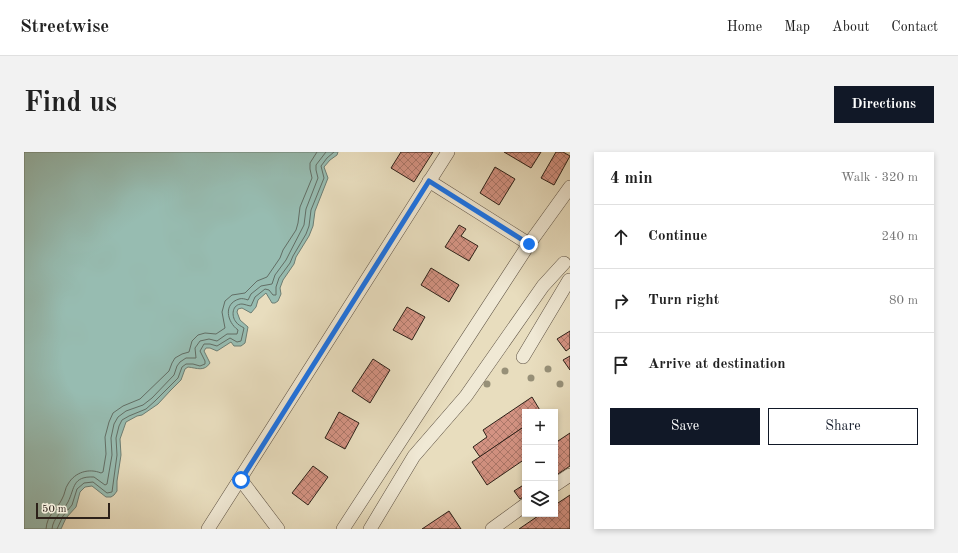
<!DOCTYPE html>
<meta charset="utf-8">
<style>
:root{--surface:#fff;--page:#f2f2f2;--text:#222;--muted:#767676;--line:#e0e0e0;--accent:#111827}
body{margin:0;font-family:"Old Standard TT",serif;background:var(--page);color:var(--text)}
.controls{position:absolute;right:12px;bottom:12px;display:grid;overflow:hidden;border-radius:0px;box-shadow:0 2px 6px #0003}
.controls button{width:36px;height:36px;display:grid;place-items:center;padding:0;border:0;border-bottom:1px solid var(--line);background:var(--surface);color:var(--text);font:20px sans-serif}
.scale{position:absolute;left:12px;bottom:10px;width:74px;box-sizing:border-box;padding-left:4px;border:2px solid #2d2119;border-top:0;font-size:11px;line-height:14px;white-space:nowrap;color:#2d2119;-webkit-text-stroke:3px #f0e9d5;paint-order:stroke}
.stop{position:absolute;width:12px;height:12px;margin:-9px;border:3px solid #1a73e8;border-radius:50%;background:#fff}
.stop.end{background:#1a73e8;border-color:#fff;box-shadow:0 1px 4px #0008}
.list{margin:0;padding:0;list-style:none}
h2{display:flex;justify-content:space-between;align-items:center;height:52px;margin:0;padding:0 16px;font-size:17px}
h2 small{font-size:13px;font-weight:400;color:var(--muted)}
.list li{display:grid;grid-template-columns:26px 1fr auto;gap:12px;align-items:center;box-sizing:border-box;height:64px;padding:0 16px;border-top:1px solid var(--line)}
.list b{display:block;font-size:15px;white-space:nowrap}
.list em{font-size:13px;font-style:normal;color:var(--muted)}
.actions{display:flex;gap:8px;padding:12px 16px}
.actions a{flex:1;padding:9px 0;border:1px solid var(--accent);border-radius:0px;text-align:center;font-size:14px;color:var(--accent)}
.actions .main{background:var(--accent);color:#fff}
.icon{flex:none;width:22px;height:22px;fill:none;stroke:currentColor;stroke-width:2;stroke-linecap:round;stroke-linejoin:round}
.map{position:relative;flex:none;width:546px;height:377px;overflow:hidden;border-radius:0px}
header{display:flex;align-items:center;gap:24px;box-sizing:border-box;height:56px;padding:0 20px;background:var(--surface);border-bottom:1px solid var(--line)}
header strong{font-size:19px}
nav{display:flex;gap:22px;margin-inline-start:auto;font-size:14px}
.intro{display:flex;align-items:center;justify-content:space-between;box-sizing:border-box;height:96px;padding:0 24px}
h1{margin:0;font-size:28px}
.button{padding:10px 18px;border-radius:0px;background:var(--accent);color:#fff;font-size:14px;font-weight:700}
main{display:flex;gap:24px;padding:0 24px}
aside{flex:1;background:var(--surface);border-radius:0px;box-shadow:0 2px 6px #0003}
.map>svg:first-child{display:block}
</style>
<header>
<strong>Streetwise</strong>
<nav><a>Home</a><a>Map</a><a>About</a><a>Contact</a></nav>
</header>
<div class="intro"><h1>Find us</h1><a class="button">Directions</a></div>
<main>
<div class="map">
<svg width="546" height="377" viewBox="0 0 546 377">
<defs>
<pattern id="building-cross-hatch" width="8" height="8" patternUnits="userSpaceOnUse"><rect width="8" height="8" fill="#d49383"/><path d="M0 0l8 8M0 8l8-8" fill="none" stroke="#ac786a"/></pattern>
</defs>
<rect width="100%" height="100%" fill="#e8ddbe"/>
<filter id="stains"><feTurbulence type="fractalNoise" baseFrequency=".005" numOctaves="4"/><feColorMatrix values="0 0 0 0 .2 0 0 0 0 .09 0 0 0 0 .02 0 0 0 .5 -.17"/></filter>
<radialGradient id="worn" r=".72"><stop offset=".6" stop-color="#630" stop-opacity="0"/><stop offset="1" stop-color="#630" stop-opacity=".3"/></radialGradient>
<path fill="#97bcb1" stroke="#6d7e74" d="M 0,0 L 314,0 L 313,3 L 306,8 L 300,15 L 304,26 L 291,59 L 289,74 L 285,84 L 272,105 L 270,112 L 259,128 L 256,136 L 257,142 L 254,149 L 251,151 L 248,151 L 242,141 L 234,148 L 232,155 L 227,161 L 218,156 L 214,157 L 213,160 L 216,168 L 224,175 L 221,191 L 217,194 L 210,194 L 207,190 L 193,199 L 186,196 L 182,196 L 180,199 L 186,211 C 180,220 173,216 164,215 L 161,217 L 157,228 L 146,239 L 134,252 L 118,263 L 113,264 L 102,270 L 96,287 L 97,303 L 93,329 L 93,339 L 90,343 L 87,345 L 82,345 L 68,334 L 61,335 L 56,340 L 52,355 L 42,366 L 37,377 L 0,377 Z"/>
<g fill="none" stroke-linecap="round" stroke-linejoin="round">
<g stroke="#626e65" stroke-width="1">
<path d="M 22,377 C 23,362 33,358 38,347 C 41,342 41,336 44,332 C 51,320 65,316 77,321 L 79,320 L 82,302 L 81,285 L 85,270 L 89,261 L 99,254 L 116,247 L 145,219 L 148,211 L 151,206 L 158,202 L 165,200 L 168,189 L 174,183 L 181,181 L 192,182 L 201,176 L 198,160 L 201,149 L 208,143 L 221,141 L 233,129 L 243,125 L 256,106 L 259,98 L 272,78 L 274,71 L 276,55 L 288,26 L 286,17 L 286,11 L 293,0"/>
<path d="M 28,377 C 29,365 39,360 44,350 C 51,336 48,324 70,325 L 81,333 L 83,332 L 88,303 L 87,286 L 90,272 L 94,265 L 102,259 L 119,253 L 128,246 L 150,223 L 153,214 L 156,210 L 162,206 L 172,206 L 171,196 L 176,189 L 185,187 L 193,189 L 203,182 L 213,182 L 214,178 C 203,170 199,152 215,147 C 218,146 221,147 224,148 L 227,142 L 237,134 L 248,132 L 251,123 L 262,108 L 280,73 L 282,57 L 294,26 L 292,18 L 292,13 L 302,0"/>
<path d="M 33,377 L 39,364 L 48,353 L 53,337 L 60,331 L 69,330 L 83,341 L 88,340 L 93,303 L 92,286 L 95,274 L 98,268 L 105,264 L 122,257 L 131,249 L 154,226 L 158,215 L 162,212 L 169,212 L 176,214 L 181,212 L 181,209 L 176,199 L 180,192 L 186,192 L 193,194 L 206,186 L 213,190 L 217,189 L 220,176 C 217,174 214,173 212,170 C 207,164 208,152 218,152 C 220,152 225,154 227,154 L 231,145 L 241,137 L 245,138 L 249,143 L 252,143 L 252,135 L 255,126 L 266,111 L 269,104 L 282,82 L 285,74 L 287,58 L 300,26 L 297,14 L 303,6 L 310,0"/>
</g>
</g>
<g fill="url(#building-cross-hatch)" stroke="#2d2119">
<polygon points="377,0 409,0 390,30 367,16"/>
<polygon points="480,0 517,0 507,16"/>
<polygon points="532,0 539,0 546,4 530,33 517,26"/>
<polygon points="471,15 491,27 475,53 456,41"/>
<polygon points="435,73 442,77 437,84 454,94 445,109 421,95"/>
<polygon points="407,116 435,133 425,150 397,133"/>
<polygon points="383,155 401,165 388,188 369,178"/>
<polygon points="546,179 546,196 542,199 533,187"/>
<polygon points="546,204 546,218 539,208"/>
<polygon points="349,207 366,218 346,251 328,239"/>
<polygon points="508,245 517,260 501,260 501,274 456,305 449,295 463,285 459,278"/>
<polygon points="315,260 335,271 321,297 301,286"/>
<polygon points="501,274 501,307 463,333 448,310"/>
<polygon points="546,281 546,314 531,324 531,291"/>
<polygon points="289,314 304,325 284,353 268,341"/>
<polygon points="501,332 501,344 496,347 490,339"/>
<polygon points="546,343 546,377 495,377 517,362 531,362 531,353"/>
<polygon points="425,359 437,377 398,377"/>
</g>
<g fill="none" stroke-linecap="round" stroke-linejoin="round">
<g stroke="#5c5042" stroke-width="14">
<g id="minor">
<polyline points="405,29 505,92"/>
<polyline points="499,205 545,128"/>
<polyline points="217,328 254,377"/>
<polyline points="531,333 546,323"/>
<polyline points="184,377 424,0"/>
<polyline points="319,377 505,92 546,35"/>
<polyline points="346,377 390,304 442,244 519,134 540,111"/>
<polyline points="468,377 501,353"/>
</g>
</g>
<use href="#minor" stroke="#f0e9d5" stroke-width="13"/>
</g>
<g fill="#979078">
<circle cx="524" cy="217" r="3.5"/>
<circle cx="481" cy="219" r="3.5"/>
<circle cx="507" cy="226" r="3.5"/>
<circle cx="463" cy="232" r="3.5"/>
<circle cx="536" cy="232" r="3.5"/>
</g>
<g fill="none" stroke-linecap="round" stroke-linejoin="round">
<polyline stroke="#1a73e8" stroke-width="5" points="217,328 405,29 505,92"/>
</g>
<rect width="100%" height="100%" filter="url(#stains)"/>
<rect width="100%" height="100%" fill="url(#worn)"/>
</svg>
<div class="controls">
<button>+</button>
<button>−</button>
<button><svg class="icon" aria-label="layers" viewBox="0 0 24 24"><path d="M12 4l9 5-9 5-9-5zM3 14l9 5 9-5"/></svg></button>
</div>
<div class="scale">50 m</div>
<div class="stop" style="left:217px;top:328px"></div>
<div class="stop end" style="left:505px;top:92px"></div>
</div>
<aside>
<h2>4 min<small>Walk · 320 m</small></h2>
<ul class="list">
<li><svg class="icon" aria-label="ahead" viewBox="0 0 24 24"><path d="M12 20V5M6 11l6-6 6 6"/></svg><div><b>Continue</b></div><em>240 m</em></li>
<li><svg class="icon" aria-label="right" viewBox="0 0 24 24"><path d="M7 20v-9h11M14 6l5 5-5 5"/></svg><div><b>Turn right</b></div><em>80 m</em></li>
<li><svg class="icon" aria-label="arrive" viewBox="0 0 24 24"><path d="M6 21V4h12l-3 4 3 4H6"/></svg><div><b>Arrive at destination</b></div></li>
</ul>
<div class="actions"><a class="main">Save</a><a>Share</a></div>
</aside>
</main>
